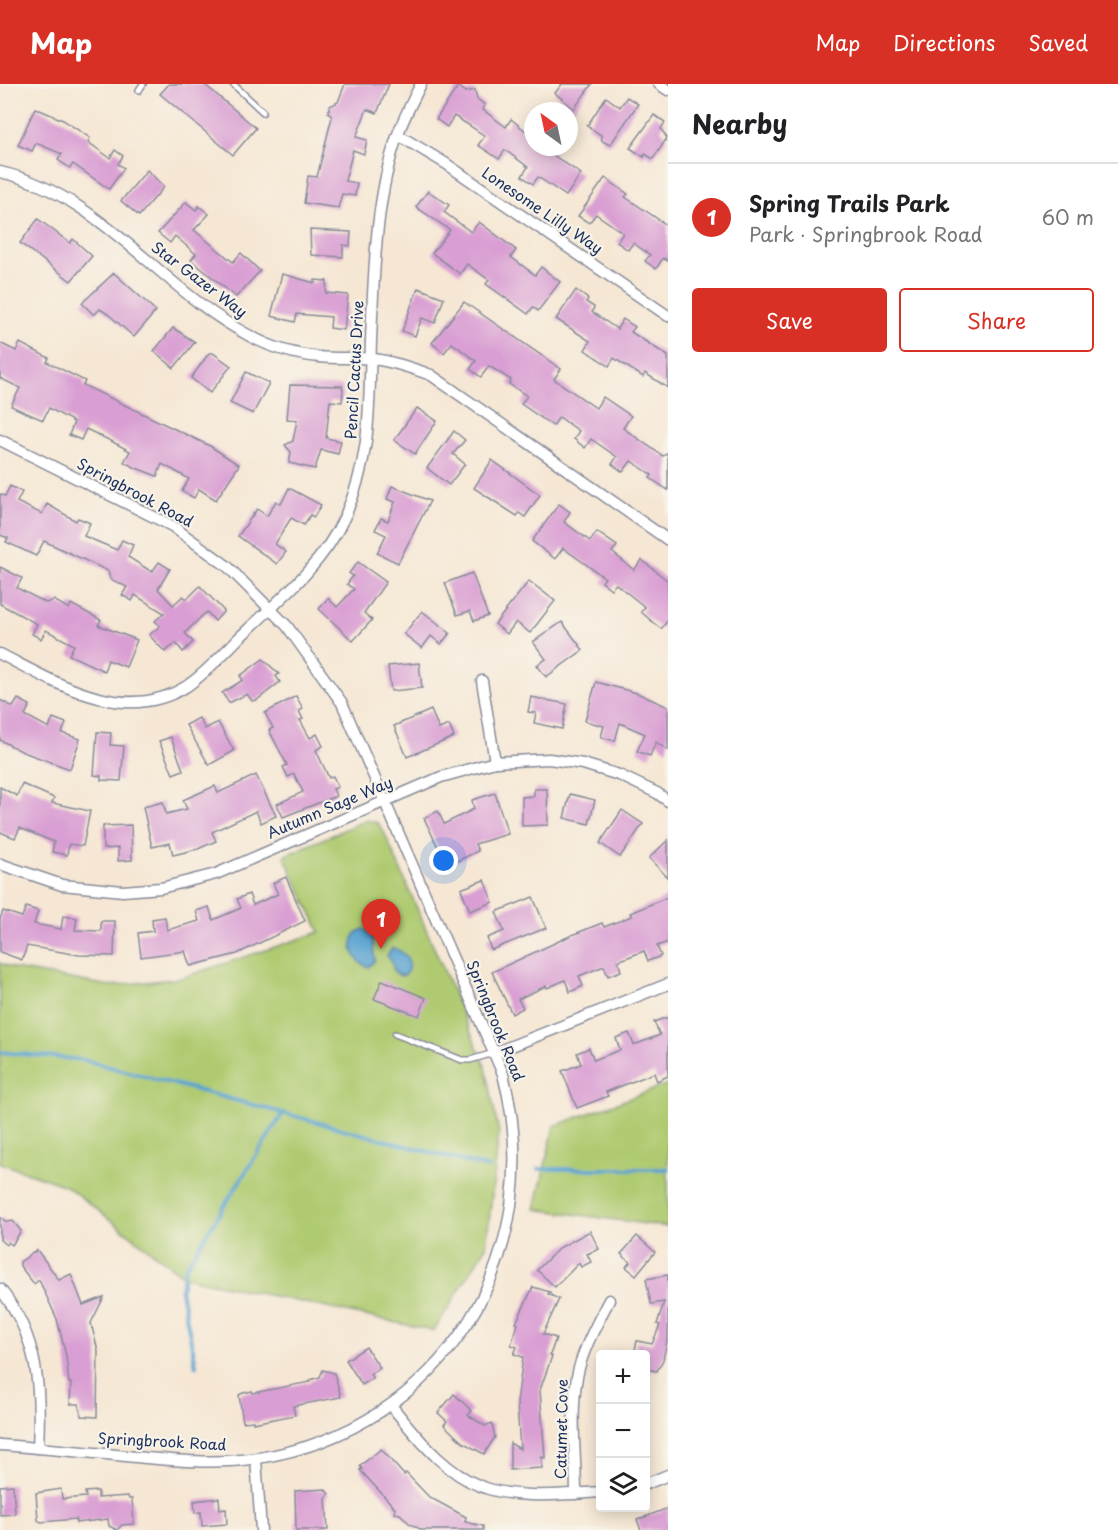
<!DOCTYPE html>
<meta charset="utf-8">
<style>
:root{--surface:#fff;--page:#f6f6f6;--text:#202124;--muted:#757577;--line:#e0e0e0;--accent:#d93025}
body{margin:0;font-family:"Playpen Sans",sans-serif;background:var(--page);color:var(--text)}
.controls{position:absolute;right:18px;bottom:18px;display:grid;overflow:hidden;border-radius:6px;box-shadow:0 3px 15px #0003}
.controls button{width:54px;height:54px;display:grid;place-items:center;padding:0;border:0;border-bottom:2px solid var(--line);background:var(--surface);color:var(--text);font:30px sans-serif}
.compass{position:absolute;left:524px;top:18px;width:54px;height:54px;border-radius:50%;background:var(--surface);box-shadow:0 3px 15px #0003;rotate:327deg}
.you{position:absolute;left:444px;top:777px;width:21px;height:21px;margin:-15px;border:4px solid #fff;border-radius:50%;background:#1a73e8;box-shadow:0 0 0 9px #1a73e833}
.badge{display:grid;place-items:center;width:39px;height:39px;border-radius:50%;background:var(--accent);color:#fff;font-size:20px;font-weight:700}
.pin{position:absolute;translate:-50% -50px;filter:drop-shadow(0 2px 3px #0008)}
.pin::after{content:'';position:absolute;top:32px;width:21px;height:18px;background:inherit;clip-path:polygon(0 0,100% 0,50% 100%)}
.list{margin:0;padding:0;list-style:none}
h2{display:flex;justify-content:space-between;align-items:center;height:78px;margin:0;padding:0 24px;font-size:26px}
h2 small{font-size:20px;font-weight:400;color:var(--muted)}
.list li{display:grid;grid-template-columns:39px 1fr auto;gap:18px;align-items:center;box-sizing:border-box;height:108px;padding:0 24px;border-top:2px solid var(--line)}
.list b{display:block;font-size:22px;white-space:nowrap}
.list p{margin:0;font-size:20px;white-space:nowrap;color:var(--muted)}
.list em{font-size:20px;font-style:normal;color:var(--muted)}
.actions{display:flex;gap:12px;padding:18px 24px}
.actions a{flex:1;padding:14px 0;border:2px solid var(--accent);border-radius:6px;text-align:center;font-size:21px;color:var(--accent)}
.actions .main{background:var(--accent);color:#fff}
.icon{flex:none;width:33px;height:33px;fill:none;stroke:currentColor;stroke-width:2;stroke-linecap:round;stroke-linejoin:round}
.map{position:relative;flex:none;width:668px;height:1446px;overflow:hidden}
header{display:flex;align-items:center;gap:36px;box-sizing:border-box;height:84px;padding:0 30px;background:var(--accent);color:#fff}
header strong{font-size:28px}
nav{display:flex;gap:33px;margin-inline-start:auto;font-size:21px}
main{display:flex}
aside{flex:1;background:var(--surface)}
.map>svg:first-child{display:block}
</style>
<header>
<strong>Map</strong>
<nav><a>Map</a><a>Directions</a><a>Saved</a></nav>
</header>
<main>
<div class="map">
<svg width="668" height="1446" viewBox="0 0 668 1446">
<rect width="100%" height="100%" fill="#f7f3e8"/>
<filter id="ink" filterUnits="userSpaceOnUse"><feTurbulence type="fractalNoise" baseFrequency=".0167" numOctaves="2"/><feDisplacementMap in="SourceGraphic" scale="12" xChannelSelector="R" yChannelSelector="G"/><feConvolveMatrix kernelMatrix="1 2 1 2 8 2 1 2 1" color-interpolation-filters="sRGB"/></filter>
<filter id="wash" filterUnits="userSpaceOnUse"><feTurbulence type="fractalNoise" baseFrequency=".008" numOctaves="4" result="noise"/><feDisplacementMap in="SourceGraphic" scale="24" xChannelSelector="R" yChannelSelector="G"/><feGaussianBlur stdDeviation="1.35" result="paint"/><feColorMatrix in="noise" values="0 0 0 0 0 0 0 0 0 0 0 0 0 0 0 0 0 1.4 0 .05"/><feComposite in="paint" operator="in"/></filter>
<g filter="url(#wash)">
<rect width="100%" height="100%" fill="#f6e7d4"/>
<g fill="#afca70" stroke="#657c67" stroke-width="1.5">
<polygon points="366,736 378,739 385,750 486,984 499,1049 486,1163 434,1247 185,1193 66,1102 0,1079 0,879 15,885 110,902 181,894 320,848 284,772"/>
<polygon points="668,1000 668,1143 535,1125 554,1042"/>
</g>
<g fill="#59a3d0" stroke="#3a6997" stroke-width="1.5">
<path d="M 363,845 L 372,849 C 374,856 373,867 375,876 L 369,883 C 352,879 344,852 363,845 Z"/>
<path d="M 392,864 C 406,867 414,879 405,891 L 401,892 L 394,888 L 392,878 L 387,872 Z"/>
</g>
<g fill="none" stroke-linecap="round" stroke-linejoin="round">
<g stroke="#59a3d0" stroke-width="4">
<polyline points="0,968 84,976 489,1084"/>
<polyline points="539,1085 668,1085"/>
<polyline points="196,1282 181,1206 185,1184 283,1029"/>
</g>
</g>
<g id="blocks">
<g fill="#d99ed3">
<polygon points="169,0 204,0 256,44 233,71 160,10"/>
<polygon points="345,0 389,0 377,29 367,25 356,53 367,56 364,70 353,66 345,97 357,99 355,112 342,110 338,124 304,119 308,92 317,93 332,33 328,28 330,22 338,18"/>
<polygon points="562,0 592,0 574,25 555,9"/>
<polygon points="458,2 466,8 475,6 477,15 485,21 482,25 506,43 511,35 533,53 533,63 546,63 555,69 553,71 581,90 566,112 538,93 533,100 522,92 528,83 505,66 499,75 478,61 485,52 467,40 454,32 447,43 436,35"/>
<polygon points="606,13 620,23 627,13 638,20 610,61 602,57 601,51 587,42"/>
<polygon points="35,24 63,36 90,54 88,58 110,74 115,66 123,72 118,80 124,84 109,105 73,80 70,84 58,76 62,70 36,59 32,67 18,61"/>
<polygon points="654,31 665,38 661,45 667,54 653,75 645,70 644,73 630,64"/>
<polygon points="147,86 164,103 139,132 121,117"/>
<polygon points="605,94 628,110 625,113 668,142 668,177 663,174 656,185 645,177 650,171 633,159 628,166 617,158 623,149 596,130 589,139 578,132"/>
<polygon points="428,107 449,121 444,128 471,148 479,138 516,166 511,173 535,191 541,183 560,198 538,227 533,223 528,230 486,200 489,196 467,180 460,190 432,169 450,146 416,123"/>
<polygon points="186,118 196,126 199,122 209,130 194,146 233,178 241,169 260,187 236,213 191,176 196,170 175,152 170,159 158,149"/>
<polygon points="38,135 70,159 73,155 92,172 71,197 20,159"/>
<polygon points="310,146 351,148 350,162 343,161 343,173 311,171"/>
<polygon points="114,189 156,227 134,253 108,230 100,225 94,231 82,219"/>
<polygon points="282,190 315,199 315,196 327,197 326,209 348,211 344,246 330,244 331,233 297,230 295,238 271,232"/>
<polygon points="418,204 444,214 435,239 422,234 415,252 402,247"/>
<polygon points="576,206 588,215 586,218 594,223 592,228 617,245 623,235 635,243 631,248 668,272 668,304 645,289 643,293 614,274 609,282 585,266 590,257 556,235"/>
<polygon points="464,218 561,285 554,295 596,324 603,313 631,332 623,344 663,372 668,368 668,406 650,394 652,391 631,377 623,388 612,380 617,373 591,355 585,364 574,355 579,347 559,333 553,342 521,320 527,312 509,300 511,296 489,282 481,293 470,285 476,277 452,259 444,269 432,259"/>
<polygon points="173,244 195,258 174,284 154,267"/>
<polygon points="0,259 16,267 20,259 49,274 47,278 85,297 83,301 210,362 239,381 216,416 199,405 194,414 182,407 189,395 175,387 162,380 157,392 136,384 124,378 130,367 111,357 86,345 81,356 69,351 74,338 49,324 43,336 22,327 11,322 20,304 0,294"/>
<polygon points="209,269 213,269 231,282 210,309 191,294"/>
<polygon points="246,288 269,299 253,330 230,319"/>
<polygon points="290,301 342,302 343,306 342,318 330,317 326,354 341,357 338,370 321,366 315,385 289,379 291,368 285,361 293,357 297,336 287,335"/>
<polygon points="417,324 437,337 415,370 394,356"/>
<polygon points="454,347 465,356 453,370 465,380 449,401 427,384"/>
<polygon points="492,376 540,411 525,433 519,429 517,432 474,404"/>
<polygon points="10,402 22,408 17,418 42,430 47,420 76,437 78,434 90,439 84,452 117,466 122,456 133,461 128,473 152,488 159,478 170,485 158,505 173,521 183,512 187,515 200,502 224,527 215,537 207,528 203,531 185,549 193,558 183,568 176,559 165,568 149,551 160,542 155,537 164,529 135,511 132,517 122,511 127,503 110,495 108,487 44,457 36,472 6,458 8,454 0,451 0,410 5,412"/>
<polygon points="392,402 430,417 398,479 377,469 386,451 375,446 381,434 388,437 395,418 387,415"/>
<polygon points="289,404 321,421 314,433 310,431 304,441 291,434 275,460 286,468 277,480 238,452 257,425 267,432 276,417 281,420"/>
<polygon points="559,420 570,428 564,438 590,457 597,448 617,462 612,468 634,486 642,476 668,497 668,536 661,545 641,528 645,523 616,500 611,505 602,498 605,494 563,464 555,475 532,457"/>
<polygon points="358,478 386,498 364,529 372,536 353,557 319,525 328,514 337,523 354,505 347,500 353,492 349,489"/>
<polygon points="0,483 22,494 17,504 46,519 54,516 69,525 71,520 101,536 98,541 137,556 126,583 108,576 104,587 69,571 74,561 46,546 41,555 32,550 37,540 0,520"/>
<polygon points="472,489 488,532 474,537 470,527 457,531 445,499"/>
<polygon points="529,497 555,517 530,549 516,538 507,550 495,540"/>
<polygon points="422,527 450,549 441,560 431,552 422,564 404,550"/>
<polygon points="562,538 583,566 546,593 537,581 546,575 533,558"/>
<polygon points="263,575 279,590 276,592 280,598 257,616 252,617 247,610 229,619 222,609 243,596 240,592"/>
<polygon points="419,579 422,604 391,607 388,582"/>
<polygon points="596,598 637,609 668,623 668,666 656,658 650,672 637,667 645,650 620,639 615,657 601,653 604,642 585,637"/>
<polygon points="296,612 303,625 299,627 303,635 300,636 310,654 317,650 323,662 316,666 329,694 333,692 338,703 333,705 336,712 283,733 277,720 303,708 294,690 288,693 283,683 287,681 269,646 273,644 265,629"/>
<polygon points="531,613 567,620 562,645 534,639 536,629 528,628"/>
<polygon points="18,615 30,621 25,631 49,644 53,634 66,639 62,649 80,655 70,685 23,668 0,656 0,616 13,623"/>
<polygon points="431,626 439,645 449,641 454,653 407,673 394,642"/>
<polygon points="199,634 205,645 218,638 234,667 209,681 186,641"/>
<polygon points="97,648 111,649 110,661 124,662 121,697 101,696 101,692 94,691"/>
<polygon points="171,653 183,686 173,690 159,657"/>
<polygon points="256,691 276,732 261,739 256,727 212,748 216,757 198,765 173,771 170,759 152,763 143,723 163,718 166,730 187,725 183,716 215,702 218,709"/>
<polygon points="22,700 54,714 52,719 90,727 83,762 69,760 67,771 52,768 54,758 20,744 15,754 0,748 0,703 17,712"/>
<polygon points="534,705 547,705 548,741 522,742 522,713 534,712"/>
<polygon points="495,709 508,750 475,760 478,767 447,782 424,734 438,727 444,740 474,725 472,716"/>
<polygon points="570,710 595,716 589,740 564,734"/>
<polygon points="622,726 643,740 620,773 600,759"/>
<polygon points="131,741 132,776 118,777 118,764 103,765 103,742"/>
<polygon points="668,756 668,794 649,774"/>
<polygon points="286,793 305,837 237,870 190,882 185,867 141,873 138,849 153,847 152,835 165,833 167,846 199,837 196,827 209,823 213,836 241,824 237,815 249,810 253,821 278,810 273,799"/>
<polygon points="484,796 493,818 470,827 461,805"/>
<polygon points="533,813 546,844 491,866 487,854 504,847 496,828"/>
<polygon points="668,813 668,858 657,862 661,872 648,877 644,867 618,877 621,887 608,892 604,882 579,892 583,902 570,908 565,896 547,904 546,902 518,915 523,924 512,930 492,888 572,851 602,839 604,843 632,832 630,829"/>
<polygon points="26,823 38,827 34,840 61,845 63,832 77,834 75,846 101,847 101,837 115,837 114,872 79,871 27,862 22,876 0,868 0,835 3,827 22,833"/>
<polygon points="382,896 426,914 419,932 374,915"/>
<polygon points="668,933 668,992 657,997 654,989 606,1008 608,1012 577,1024 562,987 581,980 577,969 589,964 594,976 620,966 616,954 629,949 634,961 660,951 654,938"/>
<polygon points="0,1133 7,1138 13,1137 21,1147 12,1161 8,1158 6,1161 0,1156"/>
<polygon points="590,1147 599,1165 587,1170 591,1178 581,1183 579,1179 555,1203 537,1186 559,1164"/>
<polygon points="637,1152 655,1168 636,1191 626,1183 630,1178 621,1170"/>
<polygon points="37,1166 59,1196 71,1190 83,1221 104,1213 91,1239 98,1267 97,1333 81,1332 79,1320 70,1320 71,1299 69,1299 66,1272 57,1235 39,1196 34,1200 20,1182 20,1178"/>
<polygon points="668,1191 668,1252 663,1276 657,1287 645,1285 645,1270 634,1270 637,1257 652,1260 660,1241 657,1240 664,1218 651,1220 646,1195"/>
<polygon points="533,1203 550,1208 548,1210 559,1215 543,1250 556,1254 550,1271 552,1272 540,1306 545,1374 542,1373 542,1384 510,1386 510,1359 520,1365 517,1319 523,1273 514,1270 517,1263 511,1261 518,1240 516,1239"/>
<polygon points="366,1263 380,1284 370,1290 373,1294 362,1301 346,1276"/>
<polygon points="323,1286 334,1289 341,1313 293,1322 295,1331 253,1339 253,1337 243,1338 239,1311 243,1309 252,1307 253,1309 310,1298 310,1296 320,1293"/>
<polygon points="454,1310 472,1327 468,1331 485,1342 492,1339 495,1353 484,1370 462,1358 444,1341 447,1337 438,1329"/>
<polygon points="381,1365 404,1391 406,1389 429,1413 466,1433 465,1438 483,1442 483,1446 422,1446 410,1440 400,1430 394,1429 395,1424 360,1386 362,1385 360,1382"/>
<polygon points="13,1401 15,1430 0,1431 0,1402"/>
<polygon points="61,1405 62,1415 86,1413 85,1408 98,1407 98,1414 128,1412 129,1415 132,1415 134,1440 122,1441 117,1446 109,1442 108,1435 76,1439 76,1435 41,1438 38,1436 36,1409"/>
<polygon points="325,1405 329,1410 326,1414 328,1446 296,1446 295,1407"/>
<polygon points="219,1414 220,1426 226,1425 227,1440 202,1442 201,1428 195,1429 194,1417"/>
<polygon points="668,1424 668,1446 641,1446 637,1436"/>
</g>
</g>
</g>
<g filter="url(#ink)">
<use href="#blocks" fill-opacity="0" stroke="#888b99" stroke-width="1.5"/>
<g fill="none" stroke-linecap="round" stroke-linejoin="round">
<g stroke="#888b99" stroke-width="8">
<g id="lane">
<polyline points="233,0 263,28"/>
<polyline points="139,6 143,0"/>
<polyline points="395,950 462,976 470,976 494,969"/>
</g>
</g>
<g stroke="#888b99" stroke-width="13">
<g id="street">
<polyline points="659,0 668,6"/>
<polyline points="398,51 445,79 668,232"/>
<path d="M 0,88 C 102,111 161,206 250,252 C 270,263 296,271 319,273 C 337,275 356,273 374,275 C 394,278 412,284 431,291 L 668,456"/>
<path d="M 0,356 L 172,442 L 227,482 L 287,542 L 342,619 L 503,990 C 551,1170 443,1345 258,1374 C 214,1381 170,1376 126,1372 C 84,1368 42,1364 0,1361"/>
<path d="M 0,570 C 57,599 124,642 187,602 C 206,589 224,569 240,553 C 278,517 322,482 344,434 C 372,374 369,320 371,256 C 374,189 375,114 398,50 C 404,33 413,16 421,0"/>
<polyline points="482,597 495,678"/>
<polyline points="0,780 62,801 123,807 161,804 216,790 441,693 495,678 549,675 583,680 619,691 657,709 668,717"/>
<polyline points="494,969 668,900"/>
<path d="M 0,1205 C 39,1253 41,1305 38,1364"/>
<path d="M 391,1321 C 462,1412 488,1417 600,1408"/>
<polyline points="256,1375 261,1446"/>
<polyline points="646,1400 668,1391"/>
<path d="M 576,1410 C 576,1372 570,1331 577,1293 C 582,1266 597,1240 609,1216"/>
</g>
</g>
<use href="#lane" stroke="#fff" stroke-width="5"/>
<use href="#street" stroke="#fff" stroke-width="10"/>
</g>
</g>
<g text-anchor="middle" stroke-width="4.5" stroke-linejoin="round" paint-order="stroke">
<g font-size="15" fill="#1b2f5e" stroke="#f7f3e8">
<text transform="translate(542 127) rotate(34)" y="5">Lonesome Lilly Way</text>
<text transform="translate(199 196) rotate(37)" y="5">Star Gazer Way</text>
<text transform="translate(355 286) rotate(-87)" y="5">Pencil Cactus Drive</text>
<text transform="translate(135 409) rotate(28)" y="5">Springbrook Road</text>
<text transform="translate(330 724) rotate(-23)" y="5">Autumn Sage Way</text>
<text transform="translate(495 937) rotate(68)" y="5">Springbrook Road</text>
<text transform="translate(562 1345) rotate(-89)" y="5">Catumet Cove</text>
<text transform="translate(162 1358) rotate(3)" y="5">Springbrook Road</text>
</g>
</g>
</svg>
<div class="controls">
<button>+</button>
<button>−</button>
<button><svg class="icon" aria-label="layers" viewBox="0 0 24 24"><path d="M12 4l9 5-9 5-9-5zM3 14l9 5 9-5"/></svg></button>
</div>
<svg class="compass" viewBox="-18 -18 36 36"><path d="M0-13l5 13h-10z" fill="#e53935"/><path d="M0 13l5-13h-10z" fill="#757577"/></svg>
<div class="you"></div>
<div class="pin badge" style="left:381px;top:865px">1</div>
</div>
<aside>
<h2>Nearby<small></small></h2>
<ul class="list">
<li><span class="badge">1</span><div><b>Spring Trails Park</b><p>Park · Springbrook Road</p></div><em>60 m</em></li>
</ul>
<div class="actions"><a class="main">Save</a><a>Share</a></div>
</aside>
</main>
